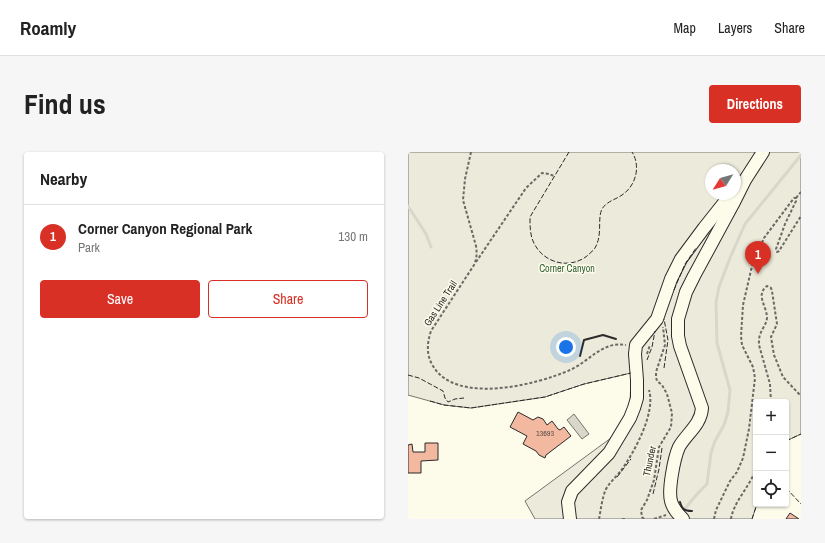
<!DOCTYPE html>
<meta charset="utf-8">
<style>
:root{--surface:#fff;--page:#f6f6f6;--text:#222;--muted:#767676;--line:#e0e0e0;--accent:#d93025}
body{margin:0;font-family:"Archivo Narrow",sans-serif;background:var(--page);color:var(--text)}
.controls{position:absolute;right:12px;bottom:12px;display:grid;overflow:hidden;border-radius:4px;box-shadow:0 1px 3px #0004}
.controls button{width:36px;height:36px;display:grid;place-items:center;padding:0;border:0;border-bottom:1px solid var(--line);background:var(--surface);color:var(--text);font:20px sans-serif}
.compass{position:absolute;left:297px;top:12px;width:36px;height:36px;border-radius:50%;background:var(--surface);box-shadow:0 1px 3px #0004;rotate:233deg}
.you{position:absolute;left:158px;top:195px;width:14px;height:14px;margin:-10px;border:3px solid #fff;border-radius:50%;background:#1a73e8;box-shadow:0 0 0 6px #1a73e833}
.badge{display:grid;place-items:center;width:26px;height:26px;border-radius:50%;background:var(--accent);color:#fff;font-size:13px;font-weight:700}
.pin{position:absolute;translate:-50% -33px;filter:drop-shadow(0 1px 2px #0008)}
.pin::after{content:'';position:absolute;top:21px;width:14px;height:12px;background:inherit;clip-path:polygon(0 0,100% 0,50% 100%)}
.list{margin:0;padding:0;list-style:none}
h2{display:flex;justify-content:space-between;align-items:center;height:52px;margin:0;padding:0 16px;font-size:17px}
h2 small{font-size:13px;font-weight:400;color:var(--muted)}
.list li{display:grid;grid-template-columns:26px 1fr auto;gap:12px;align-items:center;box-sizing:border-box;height:64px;padding:0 16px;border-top:1px solid var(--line)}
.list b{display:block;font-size:15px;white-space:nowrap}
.list p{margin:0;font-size:13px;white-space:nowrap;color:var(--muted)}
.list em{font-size:13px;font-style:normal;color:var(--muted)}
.actions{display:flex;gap:8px;padding:12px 16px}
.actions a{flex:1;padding:9px 0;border:1px solid var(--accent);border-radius:4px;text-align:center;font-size:14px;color:var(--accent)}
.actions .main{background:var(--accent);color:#fff}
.icon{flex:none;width:22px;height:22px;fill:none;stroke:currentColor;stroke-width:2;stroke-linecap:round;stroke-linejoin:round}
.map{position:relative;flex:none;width:393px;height:367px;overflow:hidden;border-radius:4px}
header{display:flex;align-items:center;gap:24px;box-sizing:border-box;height:56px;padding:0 20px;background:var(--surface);border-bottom:1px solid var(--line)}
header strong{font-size:19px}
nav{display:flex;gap:22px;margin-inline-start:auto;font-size:14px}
.intro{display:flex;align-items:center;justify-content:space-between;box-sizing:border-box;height:96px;padding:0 24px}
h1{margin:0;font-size:28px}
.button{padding:10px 18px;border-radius:4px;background:var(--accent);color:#fff;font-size:14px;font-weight:700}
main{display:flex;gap:24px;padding:0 24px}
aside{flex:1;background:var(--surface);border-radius:4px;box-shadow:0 1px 3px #0004}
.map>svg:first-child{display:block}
</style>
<header>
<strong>Roamly</strong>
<nav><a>Map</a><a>Layers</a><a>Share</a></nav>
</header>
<div class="intro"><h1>Find us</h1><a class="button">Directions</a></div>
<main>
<aside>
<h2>Nearby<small></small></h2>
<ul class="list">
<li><span class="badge">1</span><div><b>Corner Canyon Regional Park</b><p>Park</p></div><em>130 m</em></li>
</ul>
<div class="actions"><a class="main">Save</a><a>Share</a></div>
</aside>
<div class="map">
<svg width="393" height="367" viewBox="0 0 393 367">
<rect width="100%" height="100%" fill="#fdfbea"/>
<path fill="#ecebdb" stroke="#74746e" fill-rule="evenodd" d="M 0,0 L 393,0 L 393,282 L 378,289 L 378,250 L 348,250 L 348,352 L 349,352 L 344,367 L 127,367 L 117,349 L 203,286 L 222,254 L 223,221 L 176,232 L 137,245 L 63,256 L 36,253 L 0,243 ZM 303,18 L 327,18 L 327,42 L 303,42 Z"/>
<polygon fill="#d8d7c9" stroke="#74746e" points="166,262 181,282 174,287 159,268"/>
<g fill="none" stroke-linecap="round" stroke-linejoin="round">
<g stroke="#d8d7c9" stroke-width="3">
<polyline points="0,54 18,82 23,95"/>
<polyline points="276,358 289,342 299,332 303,301 307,289 316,273 320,260 322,238 309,191 308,150 311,135 322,106 337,72 393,3"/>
</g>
</g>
<g fill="#f2b8a0" stroke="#2b2b2b">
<polygon points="110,260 125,268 130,265 135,267 139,273 144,269 150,277 152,278 156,275 163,284 138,303 137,306 131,303 128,299 115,292 119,284 102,275"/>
<polygon points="17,291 30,291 30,308 13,309 13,321 0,321 0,293 4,292 5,300 17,300"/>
<polygon points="382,361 391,367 378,367"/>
</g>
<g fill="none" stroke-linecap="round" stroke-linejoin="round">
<g stroke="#2b2b2b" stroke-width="14">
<g id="minor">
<polyline points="162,367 160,350 164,339 201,301 222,266 226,256 229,246 229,228 227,202 228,193 249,167 263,127 273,107 296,76 323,42"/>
<path d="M 275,367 C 270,362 265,357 263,349 C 260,338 266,306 271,295 C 278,282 293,273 294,256 L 272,194 L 270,184 L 270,167 L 278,140 L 286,124 L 325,52 L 337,28 L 355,0"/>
</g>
</g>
<g stroke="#6a6964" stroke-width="2" stroke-dasharray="3 2" stroke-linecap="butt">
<path d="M 63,0 L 57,27 L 55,48 L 68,94 C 69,101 69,106 66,113 L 23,179 C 19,191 18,203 25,214 C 48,253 128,233 162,218 C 182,209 194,189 218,193"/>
<polyline points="388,46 393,40"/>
<polyline points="68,110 118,36 134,21 141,22 146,24"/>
<polyline points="239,202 242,193"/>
<path d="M 363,250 L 362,232 L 351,193 C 350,178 358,176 359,166 C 359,154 347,143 359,134 L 363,136 L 364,139 L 369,172 L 363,185 L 366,203 L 375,225 L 393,244"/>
<path d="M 191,367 C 193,357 194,346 198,337 C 202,330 207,326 212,320 C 226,301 248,261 241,238"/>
<polyline points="214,367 218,367"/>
<polyline points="236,367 234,365 233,358 239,348 246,328 251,295 263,275 264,261 259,242 254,233 249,229 248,225 248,220 257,193 255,175"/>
<polyline points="246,367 258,363"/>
<polyline points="306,367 308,358 322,329 329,320 335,306 341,277 347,226 345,215 334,193 333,184 335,153 344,114 356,86 386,46 388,46 388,49 377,72 368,97 369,100 371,99 393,64"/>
<path d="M 323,367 C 325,351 342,334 348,317"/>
</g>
<use href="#minor" stroke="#fdfbea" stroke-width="12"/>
<g stroke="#2b2b2b" stroke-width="1" stroke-dasharray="5 2" stroke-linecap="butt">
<path d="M 161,0 L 122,65 C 122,74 122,82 125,89 C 134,111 161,118 179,104 C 181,102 185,99 187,96 C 195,82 189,67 194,57 C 199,49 207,48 214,43 C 228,34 233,14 224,0"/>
<polyline points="266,138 277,112 288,96"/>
<polyline points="239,208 244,195 247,179"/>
<polyline points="256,216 260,188 256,167"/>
<polyline points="0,223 11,226 35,239 37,246 40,250 47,247 56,246"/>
<polyline points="22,249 36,253 63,256 137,245 176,232 223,221"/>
<polyline points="378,289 393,282"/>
<polyline points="209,325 223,307"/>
<polyline points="378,336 393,352"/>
<polyline points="245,342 251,317 254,296"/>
<polyline points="344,367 349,352"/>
</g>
<g stroke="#2b2b2b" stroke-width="2">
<polyline points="172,204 176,188 195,183 208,187"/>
<path d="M 272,350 C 274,357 276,359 284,359"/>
</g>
</g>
<g text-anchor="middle" stroke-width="3" stroke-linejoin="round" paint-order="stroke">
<g font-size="8" fill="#5d4e48">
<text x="137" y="284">13693</text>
</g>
<g font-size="10" fill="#34623c" stroke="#fdfbea">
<text x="159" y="120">Corner Canyon</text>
</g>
<g font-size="10" fill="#2b2b2b" stroke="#fdfbea">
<text transform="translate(32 151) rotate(-57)" y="4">Gas Line Trail</text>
<text transform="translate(241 309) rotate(-78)" y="4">Thunder</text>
</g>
</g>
</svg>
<div class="controls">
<button>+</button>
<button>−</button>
<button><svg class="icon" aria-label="locate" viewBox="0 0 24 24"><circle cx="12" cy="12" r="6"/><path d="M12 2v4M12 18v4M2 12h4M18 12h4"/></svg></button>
</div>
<svg class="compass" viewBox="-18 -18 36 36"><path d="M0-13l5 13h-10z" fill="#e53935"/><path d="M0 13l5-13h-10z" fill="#767676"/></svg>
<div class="you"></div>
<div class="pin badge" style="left:350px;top:122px">1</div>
</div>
</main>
